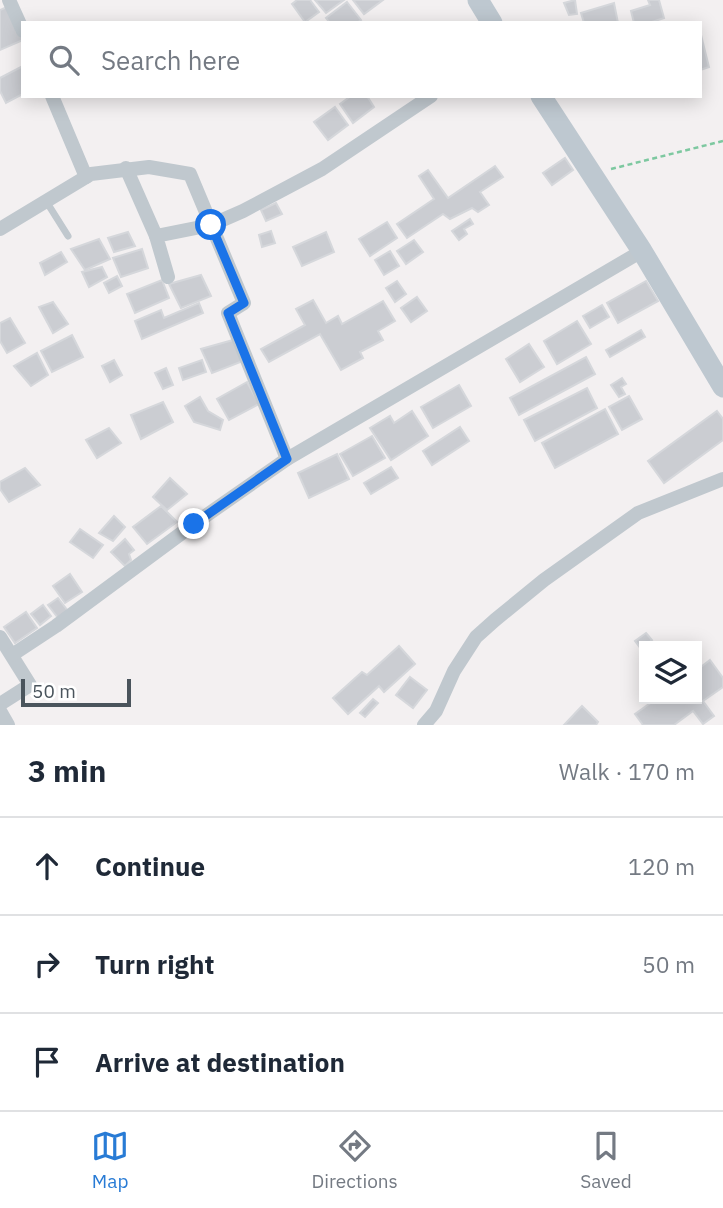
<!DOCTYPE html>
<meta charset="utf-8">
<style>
:root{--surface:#fff;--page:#f2f2f3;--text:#1f2937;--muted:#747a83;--line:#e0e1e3;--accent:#287bd5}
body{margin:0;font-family:"IBM Plex Sans",sans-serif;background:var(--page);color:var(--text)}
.controls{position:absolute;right:21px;bottom:21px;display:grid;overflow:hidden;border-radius:0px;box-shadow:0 4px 18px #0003}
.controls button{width:63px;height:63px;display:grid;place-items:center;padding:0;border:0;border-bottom:2px solid var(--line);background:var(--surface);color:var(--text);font:35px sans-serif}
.scale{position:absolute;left:21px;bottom:18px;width:110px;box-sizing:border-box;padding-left:7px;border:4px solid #4a545c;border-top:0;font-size:19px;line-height:24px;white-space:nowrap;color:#4a545c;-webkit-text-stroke:5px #fff;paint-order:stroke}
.stop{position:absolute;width:21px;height:21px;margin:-16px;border:5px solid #1a73e8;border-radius:50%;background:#fff}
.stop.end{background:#1a73e8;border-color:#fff;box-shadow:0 2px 7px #0008}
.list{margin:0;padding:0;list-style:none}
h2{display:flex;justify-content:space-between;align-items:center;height:91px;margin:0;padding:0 28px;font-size:30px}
h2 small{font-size:23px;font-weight:400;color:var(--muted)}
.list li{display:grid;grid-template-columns:46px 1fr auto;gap:21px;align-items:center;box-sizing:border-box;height:98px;padding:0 28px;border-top:2px solid var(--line)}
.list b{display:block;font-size:26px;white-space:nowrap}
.list em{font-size:23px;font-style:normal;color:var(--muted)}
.icon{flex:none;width:38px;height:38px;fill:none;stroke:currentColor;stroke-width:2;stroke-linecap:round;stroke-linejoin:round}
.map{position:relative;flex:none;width:723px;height:725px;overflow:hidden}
.search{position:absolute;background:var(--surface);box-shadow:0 4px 18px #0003;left:21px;right:21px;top:21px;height:77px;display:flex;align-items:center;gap:18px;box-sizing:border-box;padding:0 24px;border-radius:0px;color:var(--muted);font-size:26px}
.sheet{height:385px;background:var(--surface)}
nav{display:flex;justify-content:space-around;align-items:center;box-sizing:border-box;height:98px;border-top:2px solid var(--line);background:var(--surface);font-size:19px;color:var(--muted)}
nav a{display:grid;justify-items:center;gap:4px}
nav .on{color:var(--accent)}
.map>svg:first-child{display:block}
</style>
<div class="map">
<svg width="723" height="725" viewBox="0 0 723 725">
<rect width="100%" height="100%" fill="#f3f0f1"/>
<g fill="#cbcdd2" stroke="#d5d7db" stroke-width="2">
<polygon points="297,0 310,0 319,12 305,22 292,4"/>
<polygon points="315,0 344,0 326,13"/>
<polygon points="353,0 383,0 364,14"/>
<polygon points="575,0 577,14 569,15 564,3"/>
<polygon points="648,0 659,0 664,18 649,23 634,23 631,11 650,5"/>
<polygon points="347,2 361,20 357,23 330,23 326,18"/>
<polygon points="614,3 618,23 584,23 581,13"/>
<polygon points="9,6 23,40 0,50 0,10"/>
<polygon points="700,31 709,67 700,70"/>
<polygon points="23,66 23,94 6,103 0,91 0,78"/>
<polygon points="351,96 367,96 374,107 353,123 340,104"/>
<polygon points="335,107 348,125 328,140 314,122"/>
<polygon points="565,158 573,170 552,185 543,173"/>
<polygon points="495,166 503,177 480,192 489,205 478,212 472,208 450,219 443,214 407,238 397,224 434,199 419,176 428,170 448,198"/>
<polygon points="276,203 282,214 266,221 261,210"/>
<polygon points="470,219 473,224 464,229 467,234 459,240 452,231"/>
<polygon points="387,222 397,238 370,256 359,239"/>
<polygon points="271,231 275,243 262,247 259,235"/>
<polygon points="128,232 135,246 114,252 108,238"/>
<polygon points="326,232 334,252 302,266 293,247"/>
<polygon points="99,239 110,259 85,270 71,249"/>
<polygon points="414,240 423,252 406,264 397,251"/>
<polygon points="142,249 148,268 121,277 113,258"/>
<polygon points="390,251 399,266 384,275 375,260"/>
<polygon points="61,252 67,262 45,275 40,263"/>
<polygon points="102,267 107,277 89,287 82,272"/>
<polygon points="201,275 211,296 181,308 169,284"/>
<polygon points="117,276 122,286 109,293 104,283"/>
<polygon points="162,280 169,298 135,313 127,294"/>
<polygon points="397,281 406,294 395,302 386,288"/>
<polygon points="646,281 658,301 618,323 607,303"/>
<polygon points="417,297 427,311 411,322 401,308"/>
<polygon points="313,300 326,323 338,316 342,324 383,301 395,321 378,331 383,340 360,352 363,358 341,370 320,334 269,362 261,349 305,325 296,309"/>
<polygon points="53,302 68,324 53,333 39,307"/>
<polygon points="199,303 203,313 142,339 135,321 161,310 164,318"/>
<polygon points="602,305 609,317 590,328 583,316"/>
<polygon points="10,318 25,343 7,353 0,341 0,323"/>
<polygon points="577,321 591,344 557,364 544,341"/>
<polygon points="641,330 645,337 610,357 606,350"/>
<polygon points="72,335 83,357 52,372 41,351"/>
<polygon points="233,340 243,361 212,373 201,349"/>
<polygon points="529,344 544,367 520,382 506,359"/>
<polygon points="37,353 48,375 31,386 14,366"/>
<polygon points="586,357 595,374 519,415 510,398"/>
<polygon points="114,360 122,375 110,382 102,366"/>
<polygon points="202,360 206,372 183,380 179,368"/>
<polygon points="166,368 173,385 163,389 155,373"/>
<polygon points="622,378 626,384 621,387 625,394 619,397 611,385"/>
<polygon points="247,382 259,404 229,420 217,399"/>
<polygon points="459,385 471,406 433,428 421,407"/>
<polygon points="587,388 597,408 535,441 524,420"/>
<polygon points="629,396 642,419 622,430 609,407"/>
<polygon points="200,397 208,411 223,420 220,430 194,422 185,406"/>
<polygon points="163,402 173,422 141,439 131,415"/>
<polygon points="605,409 618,434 555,468 542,443"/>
<polygon points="412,411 428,436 391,460 370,428 390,416 394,423"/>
<polygon points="717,411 723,419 723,440 664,483 648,461"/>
<polygon points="460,427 469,441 432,465 423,451"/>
<polygon points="109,428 121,443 97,458 86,440"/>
<polygon points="372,436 385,458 353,476 340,454"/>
<polygon points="337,454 349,479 309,498 298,473"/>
<polygon points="391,467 398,478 371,494 364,483"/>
<polygon points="25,468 40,485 9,502 0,489 0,482"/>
<polygon points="170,478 187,494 167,510 153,497"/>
<polygon points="161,506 177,522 147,544 133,527"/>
<polygon points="114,516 125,527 113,541 99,533"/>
<polygon points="80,529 103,545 93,558 70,542"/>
<polygon points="125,539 134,550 129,554 131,560 125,566 111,552"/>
<polygon points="70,574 82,592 65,603 53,586"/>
<polygon points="58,598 68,611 58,618 48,605"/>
<polygon points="43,605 51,616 40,625 31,614"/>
<polygon points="26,612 37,628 15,643 4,627"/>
<polygon points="646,633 652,640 641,649 635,641"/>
<polygon points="399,646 415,664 384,692 379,686 348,714 333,698 362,672 367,675"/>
<polygon points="710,660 723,678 723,687 703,701 714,716 703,724 693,711 674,725 643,725 635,714 656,699 697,699 697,670"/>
<polygon points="410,677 427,690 413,708 396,695"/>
<polygon points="373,699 378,703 365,717 360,713"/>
<polygon points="582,706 598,722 596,725 564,725"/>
</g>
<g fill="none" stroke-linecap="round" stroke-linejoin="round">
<polyline stroke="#7dc8a0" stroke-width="2.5" stroke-dasharray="5 3.5" stroke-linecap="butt" points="611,169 723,141"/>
<polyline stroke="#c0c8ce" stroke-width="7" points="46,201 68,236"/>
<g stroke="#c0c8ce" stroke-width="14">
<polyline points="9,0 23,31"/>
<polyline points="52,96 86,177"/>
<polyline points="126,168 156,236"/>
<polyline points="0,229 91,174 149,167 190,174 244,303 228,313 287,459"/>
<polyline points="168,277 156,236 211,225 243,211 322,169 431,96"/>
<polyline points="0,637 30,685 0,704"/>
<polyline points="12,655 56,626 194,524 287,459 642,251"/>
<polyline points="0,711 8,725"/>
<polyline points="424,725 436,711 454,671 476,637 495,620 544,580 638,513 723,479"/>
</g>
<g stroke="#bec8d0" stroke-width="21">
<polyline points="478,0 492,23"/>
<polyline points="541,96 642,251 723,387"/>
</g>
</g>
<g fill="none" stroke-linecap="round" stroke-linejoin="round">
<polyline stroke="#1a73e8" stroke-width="9" points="194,524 287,459 228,313 244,303 211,225"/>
</g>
</svg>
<div class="controls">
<button><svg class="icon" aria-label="layers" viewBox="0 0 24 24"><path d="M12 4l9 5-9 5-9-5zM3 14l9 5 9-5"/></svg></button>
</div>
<div class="scale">50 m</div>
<div class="stop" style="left:211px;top:225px"></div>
<div class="stop end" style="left:194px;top:524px"></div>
<div class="search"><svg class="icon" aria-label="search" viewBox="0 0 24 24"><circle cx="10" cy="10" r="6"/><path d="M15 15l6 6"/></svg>Search here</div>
</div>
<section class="sheet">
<h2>3 min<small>Walk · 170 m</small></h2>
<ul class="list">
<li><svg class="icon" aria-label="ahead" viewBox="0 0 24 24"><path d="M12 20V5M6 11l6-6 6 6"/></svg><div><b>Continue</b></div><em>120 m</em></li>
<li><svg class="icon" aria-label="right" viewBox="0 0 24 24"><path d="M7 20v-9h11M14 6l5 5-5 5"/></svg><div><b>Turn right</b></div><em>50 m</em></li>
<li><svg class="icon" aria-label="arrive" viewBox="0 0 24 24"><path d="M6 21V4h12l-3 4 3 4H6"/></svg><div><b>Arrive at destination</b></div></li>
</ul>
</section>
<nav>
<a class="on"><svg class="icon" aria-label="map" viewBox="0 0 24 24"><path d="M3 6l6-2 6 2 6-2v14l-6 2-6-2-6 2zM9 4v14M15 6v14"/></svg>Map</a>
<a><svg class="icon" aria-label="directions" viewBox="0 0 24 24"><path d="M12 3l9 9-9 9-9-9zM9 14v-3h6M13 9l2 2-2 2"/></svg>Directions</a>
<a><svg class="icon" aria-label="saved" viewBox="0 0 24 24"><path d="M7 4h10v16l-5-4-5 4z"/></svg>Saved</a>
</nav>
